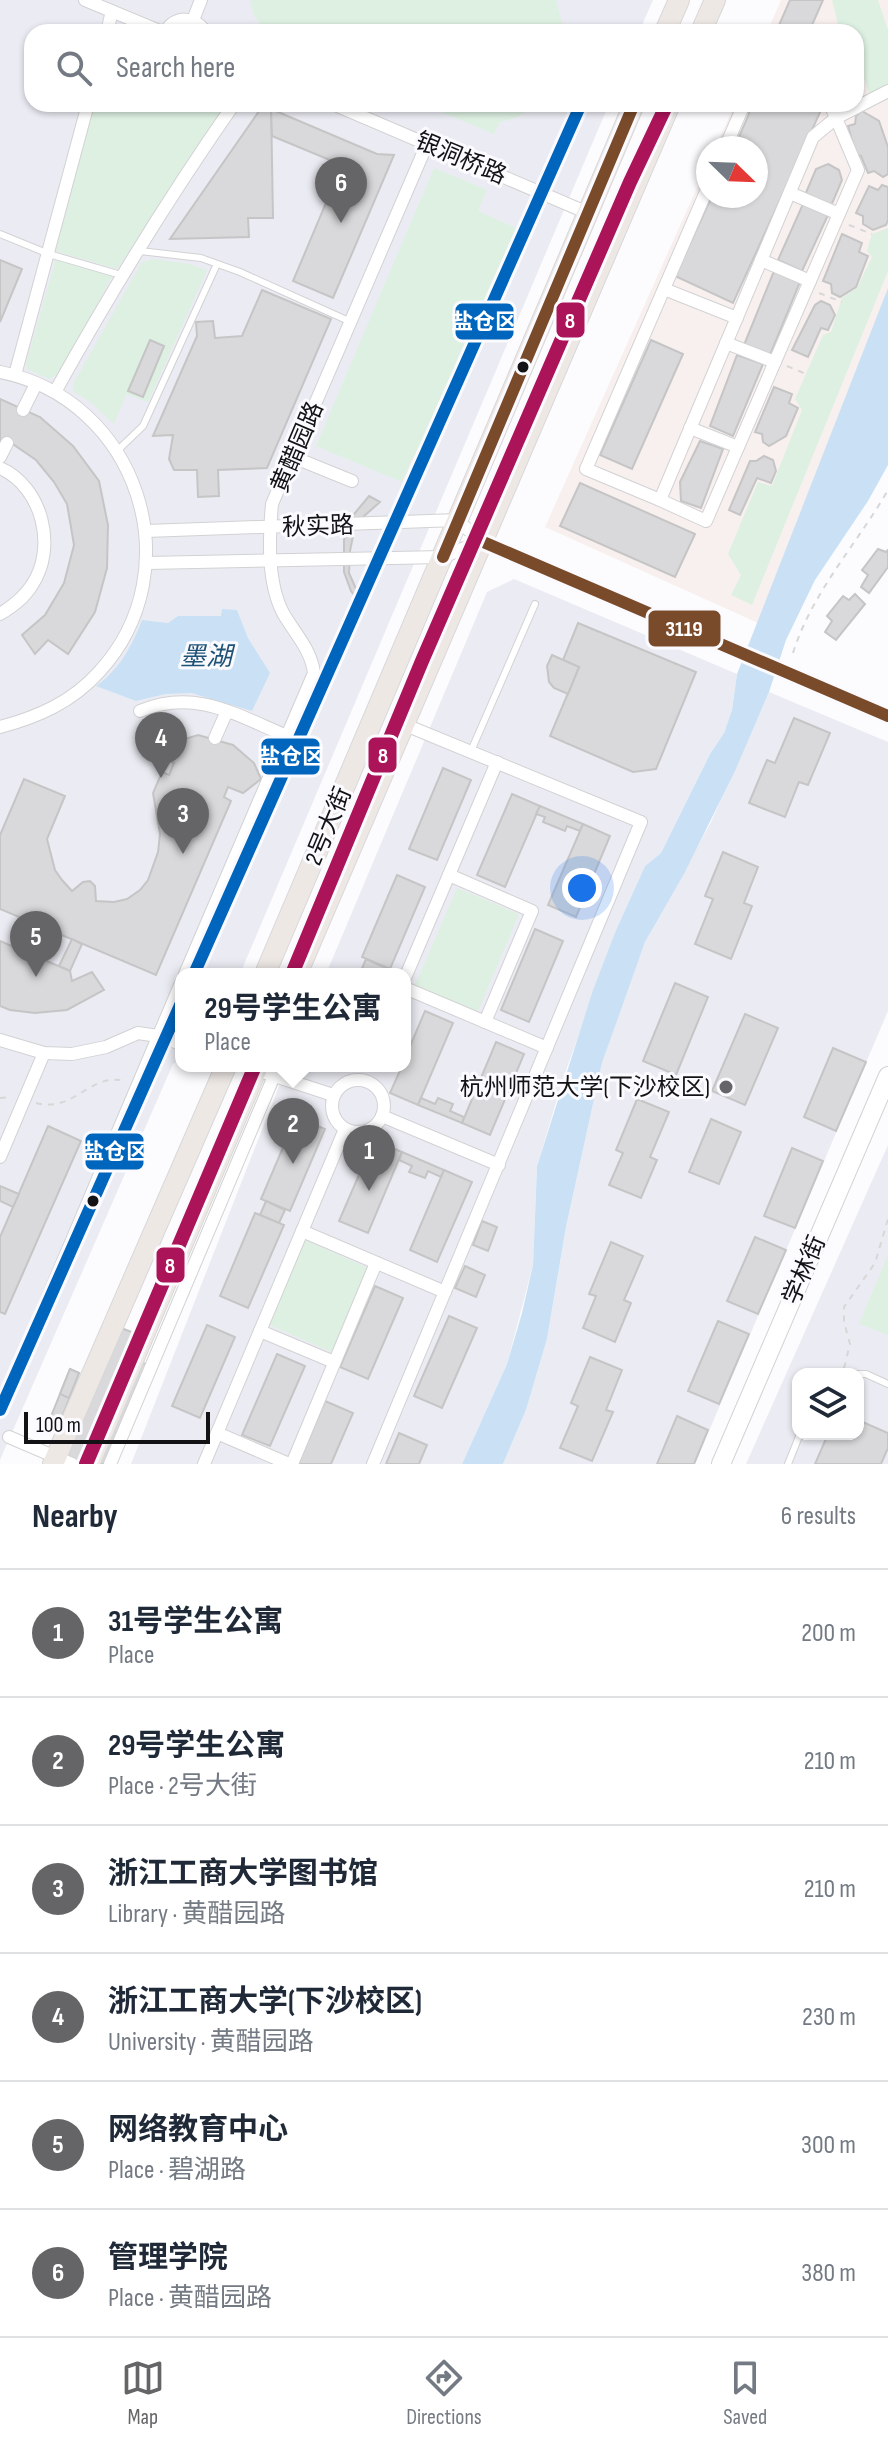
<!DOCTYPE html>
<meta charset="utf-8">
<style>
:root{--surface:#fff;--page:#f2f2f3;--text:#1f2937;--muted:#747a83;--line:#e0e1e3;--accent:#656567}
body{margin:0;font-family:"Sofia Sans Condensed","Noto Sans SC",sans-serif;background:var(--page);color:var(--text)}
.controls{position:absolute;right:24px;bottom:24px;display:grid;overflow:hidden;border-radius:16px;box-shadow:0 2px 6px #0004}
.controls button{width:72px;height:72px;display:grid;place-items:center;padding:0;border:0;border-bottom:2px solid var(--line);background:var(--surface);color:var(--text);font:40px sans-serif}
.compass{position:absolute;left:696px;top:136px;width:72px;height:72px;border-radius:50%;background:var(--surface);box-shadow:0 2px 6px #0004;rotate:113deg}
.scale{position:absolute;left:24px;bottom:20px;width:186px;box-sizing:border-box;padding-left:8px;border:4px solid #131315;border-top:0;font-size:22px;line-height:28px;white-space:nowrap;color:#131315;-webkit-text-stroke:6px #fbfbff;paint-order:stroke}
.you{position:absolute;left:582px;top:888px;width:28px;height:28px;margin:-20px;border:6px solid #fff;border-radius:50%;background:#1a73e8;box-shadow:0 0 0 12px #1a73e833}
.badge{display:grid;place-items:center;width:52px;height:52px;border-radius:50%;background:var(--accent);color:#fff;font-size:26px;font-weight:700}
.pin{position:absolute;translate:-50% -66px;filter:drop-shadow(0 2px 4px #0008)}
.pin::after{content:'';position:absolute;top:42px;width:28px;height:24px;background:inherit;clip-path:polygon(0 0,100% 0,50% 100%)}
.popup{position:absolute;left:175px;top:968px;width:236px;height:104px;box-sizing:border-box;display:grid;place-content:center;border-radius:16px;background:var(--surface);filter:drop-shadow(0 2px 6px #0005);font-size:26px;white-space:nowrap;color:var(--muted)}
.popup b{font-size:30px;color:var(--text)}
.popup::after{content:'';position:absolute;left:50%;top:100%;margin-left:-16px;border:16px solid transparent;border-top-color:var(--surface)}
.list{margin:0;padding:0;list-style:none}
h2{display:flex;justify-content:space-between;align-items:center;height:104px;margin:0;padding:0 32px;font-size:34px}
h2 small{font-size:26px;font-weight:400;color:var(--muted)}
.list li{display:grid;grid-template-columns:52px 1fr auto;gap:24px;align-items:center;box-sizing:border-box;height:128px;padding:0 32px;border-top:2px solid var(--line)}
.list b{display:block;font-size:30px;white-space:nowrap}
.list p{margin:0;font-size:26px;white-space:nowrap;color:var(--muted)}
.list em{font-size:26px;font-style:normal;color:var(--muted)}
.icon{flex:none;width:44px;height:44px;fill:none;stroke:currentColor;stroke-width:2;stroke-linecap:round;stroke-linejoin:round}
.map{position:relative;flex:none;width:888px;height:1464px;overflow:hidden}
.search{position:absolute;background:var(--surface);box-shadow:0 2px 6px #0004;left:24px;right:24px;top:24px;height:88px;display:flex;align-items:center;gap:20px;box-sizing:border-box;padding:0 28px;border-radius:24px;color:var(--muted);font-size:30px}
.sheet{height:872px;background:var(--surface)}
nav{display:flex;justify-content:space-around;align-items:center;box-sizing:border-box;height:112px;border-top:2px solid var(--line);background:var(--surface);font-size:22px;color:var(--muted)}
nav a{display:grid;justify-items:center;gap:4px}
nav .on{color:var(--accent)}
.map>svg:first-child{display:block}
</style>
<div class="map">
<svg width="888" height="1464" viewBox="0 0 888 1464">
<rect width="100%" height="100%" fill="#fcfcfe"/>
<polygon fill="#f8f0ee" points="781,0 888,0 888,390 780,633 545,527 708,163 708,196 756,196 756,148 715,148 735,104 856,104 856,32 767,32"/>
<g fill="#ebecf3" fill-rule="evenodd">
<polygon points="0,0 653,0 639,32 32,32 32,104 609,104 240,974 181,974 181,1059 173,1064 0,1460"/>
<polygon points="514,579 737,674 732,710 724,733 710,754 661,853 645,866 616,930 563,1079 537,1166 533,1265 507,1364 462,1464 131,1464 287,1066 405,1066 405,974 326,974 487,592"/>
<polygon points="769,692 888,742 888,1011 695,1464 503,1464 526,1410 547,1339 566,1227 602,1063 622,1003 645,942 711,822"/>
<path d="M 888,1145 L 888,1464 L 746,1464 ZM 798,1374 L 858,1374 L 858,1434 L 798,1434 Z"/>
</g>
<g fill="#ddf0e2">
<polygon points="250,0 556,0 564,32 259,32 261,25 254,16"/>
<polygon points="832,0 878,0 888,30 888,87 870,96 856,54 856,32 840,32"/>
<polygon points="94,104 225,104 117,269 56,251"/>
<polygon points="422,104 537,104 518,117 500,122 494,134"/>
<polygon points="434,168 487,190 478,211 521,230 423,460 413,457 402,482 316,446"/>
<polygon points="888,228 888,271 752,605 731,595 741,575 728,554 758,482 772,486 802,410 795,399 823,335 831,332 842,298 857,288 872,257 867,251 872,234"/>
<polygon points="56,259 112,276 61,372 49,379 27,369 26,364"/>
<polygon points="153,259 189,264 207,270 148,402 126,394 114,424 89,401 73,391 73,384 142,262"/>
<polygon points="457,888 519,914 478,1011 415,985"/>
<polygon points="303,1239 370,1269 334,1353 267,1324"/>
<polygon points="888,1255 888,1335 859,1324"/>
</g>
<g fill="#cae1f5">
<polygon points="888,288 888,465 868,501 815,580 786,640 769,692 735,771 685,872 645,942 602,1063 566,1227 547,1339 526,1410 503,1464 462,1464 507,1364 522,1313 533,1265 537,1166 593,990 616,930 645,866 661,853 710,754 724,733 732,710 737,674"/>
<path d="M 222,609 L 237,610 L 248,638 L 270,673 L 252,711 L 191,693 L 166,694 L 136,701 L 96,686 C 119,670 132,646 142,620 L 168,623 L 178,616 L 221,616 Z"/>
</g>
<g fill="#d9d8da" stroke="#c6c5c6" stroke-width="2">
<polygon points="790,0 823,0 809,32 776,32"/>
<polygon points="264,104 271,104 273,218 248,218 249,237 170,239"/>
<polygon points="749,104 813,104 822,108 733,303 675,276 712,196 756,196 756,148 734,148 749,114"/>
<polygon points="271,109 377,154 394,155 333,298 293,281 342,165 272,136"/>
<polygon points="862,111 879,121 888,147 888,174 883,177 874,171 868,173 861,156 856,155 848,126 855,124 856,116"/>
<polygon points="828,164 839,170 842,180 831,206 805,195 816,169"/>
<polygon points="882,185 888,187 888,220 886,225 873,230 863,224 863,216 856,213 869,186 878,190"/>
<polygon points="803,204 828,215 802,271 778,260"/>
<polygon points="842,234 862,243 859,252 868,256 856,287 840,297 832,293 831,284 823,281"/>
<polygon points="0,260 22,269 0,322"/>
<polygon points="774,271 800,282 770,355 744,345"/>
<polygon points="262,290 331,319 267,468 218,470 219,496 198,497 197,470 174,470 169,459 173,435 153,436 197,336 196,322 213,321 215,338 242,336"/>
<polygon points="821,301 830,305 835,315 828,330 821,328 808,357 792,350 815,305"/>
<polygon points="150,340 164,346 143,397 128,391"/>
<polygon points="651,340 683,354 632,469 600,455"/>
<polygon points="737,355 763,364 733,436 710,426"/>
<polygon points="774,387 792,394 789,403 798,408 786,436 769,446 763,442 762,434 755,432"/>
<polygon points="0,399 40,417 73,446 99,481 108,525 107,568 95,612 68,654 48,640 35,654 22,635 45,615 64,583 74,545 67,504 54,482 36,460 14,445 0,441"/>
<polygon points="700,441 723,449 701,508 681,501 680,482"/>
<polygon points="764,456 773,460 776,471 771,483 757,478 740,515 729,510 750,461 756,461"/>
<polygon points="580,483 695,534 675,577 560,526"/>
<polygon points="369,496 380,502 363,517 354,531 350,551 349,573 365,609 351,591 344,572 344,540 350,519"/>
<polygon points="878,549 886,552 888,550 888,567 869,593 861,587 868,575 862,570"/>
<polygon points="855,594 865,604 836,640 825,632 832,621 827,616 843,596 849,600"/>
<polygon points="578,623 696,672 656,769 633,772 550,736 579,667 563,660"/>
<polygon points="552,655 579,667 568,694 554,688 549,682 547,666"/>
<polygon points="794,718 830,733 808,785 799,782 785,817 749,803 767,760 775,763"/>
<polygon points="198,735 233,745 254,763 261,779 243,793 228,787 224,797 231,801 156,975 0,909 0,835 24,779 65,796 47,839 55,870 62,880 72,891 83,882 90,881 95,886 96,901 114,902 127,899 140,890 148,880 158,852 160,834 153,793 162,772 169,775 174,763 155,754 169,744"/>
<polygon points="443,768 471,780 437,860 409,849"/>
<polygon points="512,794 540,806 505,887 477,875"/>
<polygon points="540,806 583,824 580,831 567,826 565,831 543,822 545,817 536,814"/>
<polygon points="583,824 610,836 576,917 548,905"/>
<polygon points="723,852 758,867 744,903 752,906 731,959 695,944 713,899 705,896"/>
<polygon points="397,875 425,887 390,969 362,957"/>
<polygon points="535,929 563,941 529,1022 501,1010"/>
<polygon points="72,939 82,944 70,971 59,966"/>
<polygon points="0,941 70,971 72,981 92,972 104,990 67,1010 35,1013 10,1010 0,1006"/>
<polygon points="366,959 386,968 383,974 360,973"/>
<polygon points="675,983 708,997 676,1075 643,1061"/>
<polygon points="425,1011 453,1023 418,1105 390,1093 402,1066 405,1066 405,1058"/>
<polygon points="745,1014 778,1028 745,1105 712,1091"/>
<polygon points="496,1042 524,1054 490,1135 462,1123"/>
<polygon points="833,1048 866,1062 836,1131 804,1117"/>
<polygon points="421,1098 435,1104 438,1098 453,1104 450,1111 464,1117 462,1123 418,1105"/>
<polygon points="637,1099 669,1112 650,1157 657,1160 641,1198 609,1185 623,1153 616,1150"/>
<polygon points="296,1117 325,1129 290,1211 261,1199"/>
<polygon points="711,1119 741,1132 719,1184 689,1172"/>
<polygon points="48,1126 81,1141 5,1314 0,1312 0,1237"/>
<polygon points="374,1140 402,1152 368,1233 339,1221"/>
<polygon points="792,1148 823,1161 795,1228 764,1216"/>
<polygon points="402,1152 444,1170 441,1177 428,1171 425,1178 409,1172 412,1166 399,1160"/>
<polygon points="444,1170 472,1182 437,1262 410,1250"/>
<polygon points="0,1186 19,1194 13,1207 0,1201"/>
<polygon points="266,1201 285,1210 279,1223 260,1215"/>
<polygon points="255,1213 284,1225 248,1308 220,1296"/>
<polygon points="482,1221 497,1227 488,1251 473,1245"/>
<polygon points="755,1237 786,1250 758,1314 727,1301"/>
<polygon points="611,1242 643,1256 624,1300 631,1303 615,1342 583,1328 596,1296 589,1294"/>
<polygon points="465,1266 485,1275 476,1297 455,1288"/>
<polygon points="375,1286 403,1298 368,1379 340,1367"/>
<polygon points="449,1316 477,1328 442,1408 414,1396"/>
<polygon points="718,1321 749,1334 719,1404 688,1391"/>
<polygon points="207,1325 235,1337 200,1418 172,1406"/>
<polygon points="116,1326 150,1339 140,1362 154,1367 111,1464 55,1464 69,1431 48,1424 70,1369 79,1373 62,1417 73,1420"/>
<polygon points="277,1354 305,1366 270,1446 242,1435"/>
<polygon points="590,1357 622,1370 606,1410 613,1412 592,1461 560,1448 578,1406 571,1403"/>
<polygon points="70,1369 79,1373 69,1398 60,1394"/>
<polygon points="325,1401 353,1413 331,1464 298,1464"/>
<polygon points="677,1416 708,1430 694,1464 657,1464"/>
<polygon points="858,1420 888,1433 888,1448 881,1464 815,1464 828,1434 858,1434"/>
<polygon points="399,1433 427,1445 419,1464 386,1464"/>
</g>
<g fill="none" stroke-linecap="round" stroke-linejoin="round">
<polyline stroke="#d9d9db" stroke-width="12" stroke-dasharray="12 6" stroke-linecap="butt" points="7,443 23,410"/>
<g stroke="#d2d2d4" stroke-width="8">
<g id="lane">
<polyline points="0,234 49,254 121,275"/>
<polyline points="140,251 201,258 240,272 351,322"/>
<polyline points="118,450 143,426 217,264"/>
<polyline points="471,751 535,604"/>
<polyline points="852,1374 853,1374"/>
<polyline points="858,1374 866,1374 888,1384"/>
<polyline points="788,1464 800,1434"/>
</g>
</g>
<g stroke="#d2d2d4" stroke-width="14">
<g id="street">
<polyline points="85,0 162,32"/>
<polyline points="193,20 201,0"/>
<polyline points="107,32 112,11"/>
<path d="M 165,32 C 176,15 194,16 206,32"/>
<polyline points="333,104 588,213"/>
<polyline points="830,104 858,170 706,521 660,500 813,137 836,118 888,91"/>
<polyline points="725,148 744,104"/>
<polyline points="790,193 839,214"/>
<polyline points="761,260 810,281"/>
<polyline points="664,289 737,318"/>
<polyline points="726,343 775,362"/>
<path d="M 0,372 C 137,399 194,569 99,672 C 72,702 38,717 0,727"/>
<polyline points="15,375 88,104"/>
<path d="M 55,392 C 110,293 169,197 234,104"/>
<polyline points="23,410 36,384"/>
<polyline points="690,428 738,447"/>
<polyline points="0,457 7,443"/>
<polyline points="293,457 352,481"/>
<path d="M 0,468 C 43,487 57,548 32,585 C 24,598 13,606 0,614"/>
<polyline points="660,500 586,469 708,187"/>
<polyline points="146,531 457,520 481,541 888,716"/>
<polyline points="147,563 443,557 481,541"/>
<path d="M 140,711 C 195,688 236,715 287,736"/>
<polyline points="215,738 227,711"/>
<polyline points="449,875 532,911 485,1022"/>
<path d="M 185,974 L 314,673 C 311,649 295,634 283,613 C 267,582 269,538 272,504 L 427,144"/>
<polyline points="405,978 497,762"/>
<polyline points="405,988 547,1048"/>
<polyline points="0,1040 44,1053 72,1054 106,1047 138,1033 158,1036 181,1044"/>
<polyline points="244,1066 333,1095"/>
<circle cx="358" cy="1106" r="26"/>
<polyline points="382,1116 499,1165"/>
<polyline points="0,1157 44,1053"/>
<polyline points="302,1231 445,1292"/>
<polyline points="260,1331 334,1362"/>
<polyline points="0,1410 181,983"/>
<polyline points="217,1433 289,1464"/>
<polyline points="9,1437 72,1464"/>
<polyline points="110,1464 274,1076"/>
<polyline points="204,1464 345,1129"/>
<polyline points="292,1464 376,1263"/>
<polyline points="373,1464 641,822 403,724"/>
</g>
</g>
<g stroke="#d2d2d4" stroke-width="20">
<polyline id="secondary" points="721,1464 888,1076"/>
</g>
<g stroke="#d8d8da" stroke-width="22">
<g id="primary">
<polyline points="665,32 679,0"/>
<polyline points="701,32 715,0"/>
<polyline points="265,974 634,104"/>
<polyline points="297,974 670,104"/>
<polyline points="53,1464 226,1066"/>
<polyline points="89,1464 258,1066"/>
</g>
</g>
<g stroke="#d7d7d8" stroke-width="2" stroke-dasharray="6 6" stroke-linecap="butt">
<polyline points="849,225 872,234"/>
<polyline points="819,293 842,302"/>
<polyline points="787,366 806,374"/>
<path d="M 793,653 C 812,592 857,544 888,490"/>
<polyline points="0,1098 11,1097"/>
<path d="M 36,1103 C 76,1113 88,1072 126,1081"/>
<polyline points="844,1368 850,1344 844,1322 844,1307 875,1263 888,1219"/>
</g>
<use href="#lane" stroke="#fff" stroke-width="6"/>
<use href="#street" stroke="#fff" stroke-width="12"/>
<use href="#secondary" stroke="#fff" stroke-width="18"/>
<use href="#primary" stroke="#eee8e5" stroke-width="20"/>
<g stroke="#fbfbff" stroke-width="18">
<g id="bus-1">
<polyline points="481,541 888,716"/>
<polyline points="443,557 634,104"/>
</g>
</g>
<g stroke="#fbfbff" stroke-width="18">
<g id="bus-2">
<polyline points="194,974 581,104"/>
<polyline points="0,1410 181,1003"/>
</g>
</g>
<use href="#bus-1" stroke="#7a4b2a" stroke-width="12"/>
<use href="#bus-2" stroke="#0065bd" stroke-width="12"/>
<g stroke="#fbfbff" stroke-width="20">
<g id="metro-1">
<polyline points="292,974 422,661 630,182 667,104"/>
<polyline points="86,1464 255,1066"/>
</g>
</g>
<use href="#metro-1" stroke="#ac145a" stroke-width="14"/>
</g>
<g fill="#131315" stroke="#fbfbff" stroke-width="3">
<circle cx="523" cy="367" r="7"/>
<circle cx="93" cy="1201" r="7"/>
</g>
<circle fill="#656567" stroke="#fbfbff" stroke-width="3" cx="726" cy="1087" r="8"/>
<g text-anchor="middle" stroke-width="6" stroke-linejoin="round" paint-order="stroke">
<g font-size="24" fill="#131315" stroke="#fbfbff">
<text transform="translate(461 158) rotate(23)" y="8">银洞桥路</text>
<text transform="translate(297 447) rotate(-67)" y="8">黄醋园路</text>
<text transform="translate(318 526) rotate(-2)" y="8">秋实路</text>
<text transform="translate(328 826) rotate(-67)" y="8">2号大街</text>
<text transform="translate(804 1270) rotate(-67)" y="8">学林街</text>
</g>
<g font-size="24" fill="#131315" stroke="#fbfbff" text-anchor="end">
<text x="710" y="1095">杭州师范大学(下沙校区)</text>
</g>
<g font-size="26" font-style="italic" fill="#1f5277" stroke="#fbfbff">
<text x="206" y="665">墨湖</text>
</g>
</g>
<g stroke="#fbfbff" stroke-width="3">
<rect x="555" y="301" width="31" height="38" rx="8" fill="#ac145a"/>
<rect x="454" y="302" width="61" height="39" rx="8" fill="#0065bd"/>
<rect x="647" y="609" width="75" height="39" rx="8" fill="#7a4b2a"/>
<rect x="367" y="736" width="31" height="38" rx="8" fill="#ac145a"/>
<rect x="260" y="737" width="61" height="39" rx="8" fill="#0065bd"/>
<rect x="84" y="1132" width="61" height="39" rx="8" fill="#0065bd"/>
<rect x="155" y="1246" width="31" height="38" rx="8" fill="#ac145a"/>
</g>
<g font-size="22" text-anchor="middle" font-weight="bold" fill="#fff">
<text x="570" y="328">8</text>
<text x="484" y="329">盐仓区</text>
<text x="684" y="636">3119</text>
<text x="383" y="763">8</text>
<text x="291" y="764">盐仓区</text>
<text x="115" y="1159">盐仓区</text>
<text x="170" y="1273">8</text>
</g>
</svg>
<div class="controls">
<button><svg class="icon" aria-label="layers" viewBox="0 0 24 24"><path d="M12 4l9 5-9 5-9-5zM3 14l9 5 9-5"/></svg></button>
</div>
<svg class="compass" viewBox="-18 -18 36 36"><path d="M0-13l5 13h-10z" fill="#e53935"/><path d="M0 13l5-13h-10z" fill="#747a83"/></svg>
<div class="scale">100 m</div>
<div class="you"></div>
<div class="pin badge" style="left:369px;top:1191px">1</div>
<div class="pin badge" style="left:293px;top:1164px">2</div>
<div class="popup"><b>29号学生公寓</b>Place</div>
<div class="pin badge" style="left:183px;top:854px">3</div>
<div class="pin badge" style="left:161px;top:778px">4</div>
<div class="pin badge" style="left:36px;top:977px">5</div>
<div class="pin badge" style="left:341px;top:223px">6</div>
<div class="search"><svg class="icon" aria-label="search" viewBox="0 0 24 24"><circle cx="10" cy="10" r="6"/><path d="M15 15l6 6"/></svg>Search here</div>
</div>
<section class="sheet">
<h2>Nearby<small>6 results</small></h2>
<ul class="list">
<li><span class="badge">1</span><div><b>31号学生公寓</b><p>Place</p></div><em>200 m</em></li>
<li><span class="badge">2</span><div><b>29号学生公寓</b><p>Place · 2号大街</p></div><em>210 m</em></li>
<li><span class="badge">3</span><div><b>浙江工商大学图书馆</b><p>Library · 黄醋园路</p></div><em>210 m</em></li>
<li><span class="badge">4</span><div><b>浙江工商大学(下沙校区)</b><p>University · 黄醋园路</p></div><em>230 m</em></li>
<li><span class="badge">5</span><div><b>网络教育中心</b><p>Place · 碧湖路</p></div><em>300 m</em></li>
<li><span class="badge">6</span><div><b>管理学院</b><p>Place · 黄醋园路</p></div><em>380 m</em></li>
</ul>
</section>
<nav>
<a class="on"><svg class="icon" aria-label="map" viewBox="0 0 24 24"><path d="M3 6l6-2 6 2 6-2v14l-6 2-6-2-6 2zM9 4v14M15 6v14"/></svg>Map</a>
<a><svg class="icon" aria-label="directions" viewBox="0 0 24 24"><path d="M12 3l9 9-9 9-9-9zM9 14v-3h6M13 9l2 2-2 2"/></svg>Directions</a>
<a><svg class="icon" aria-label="saved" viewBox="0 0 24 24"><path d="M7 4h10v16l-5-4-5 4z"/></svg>Saved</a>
</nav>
